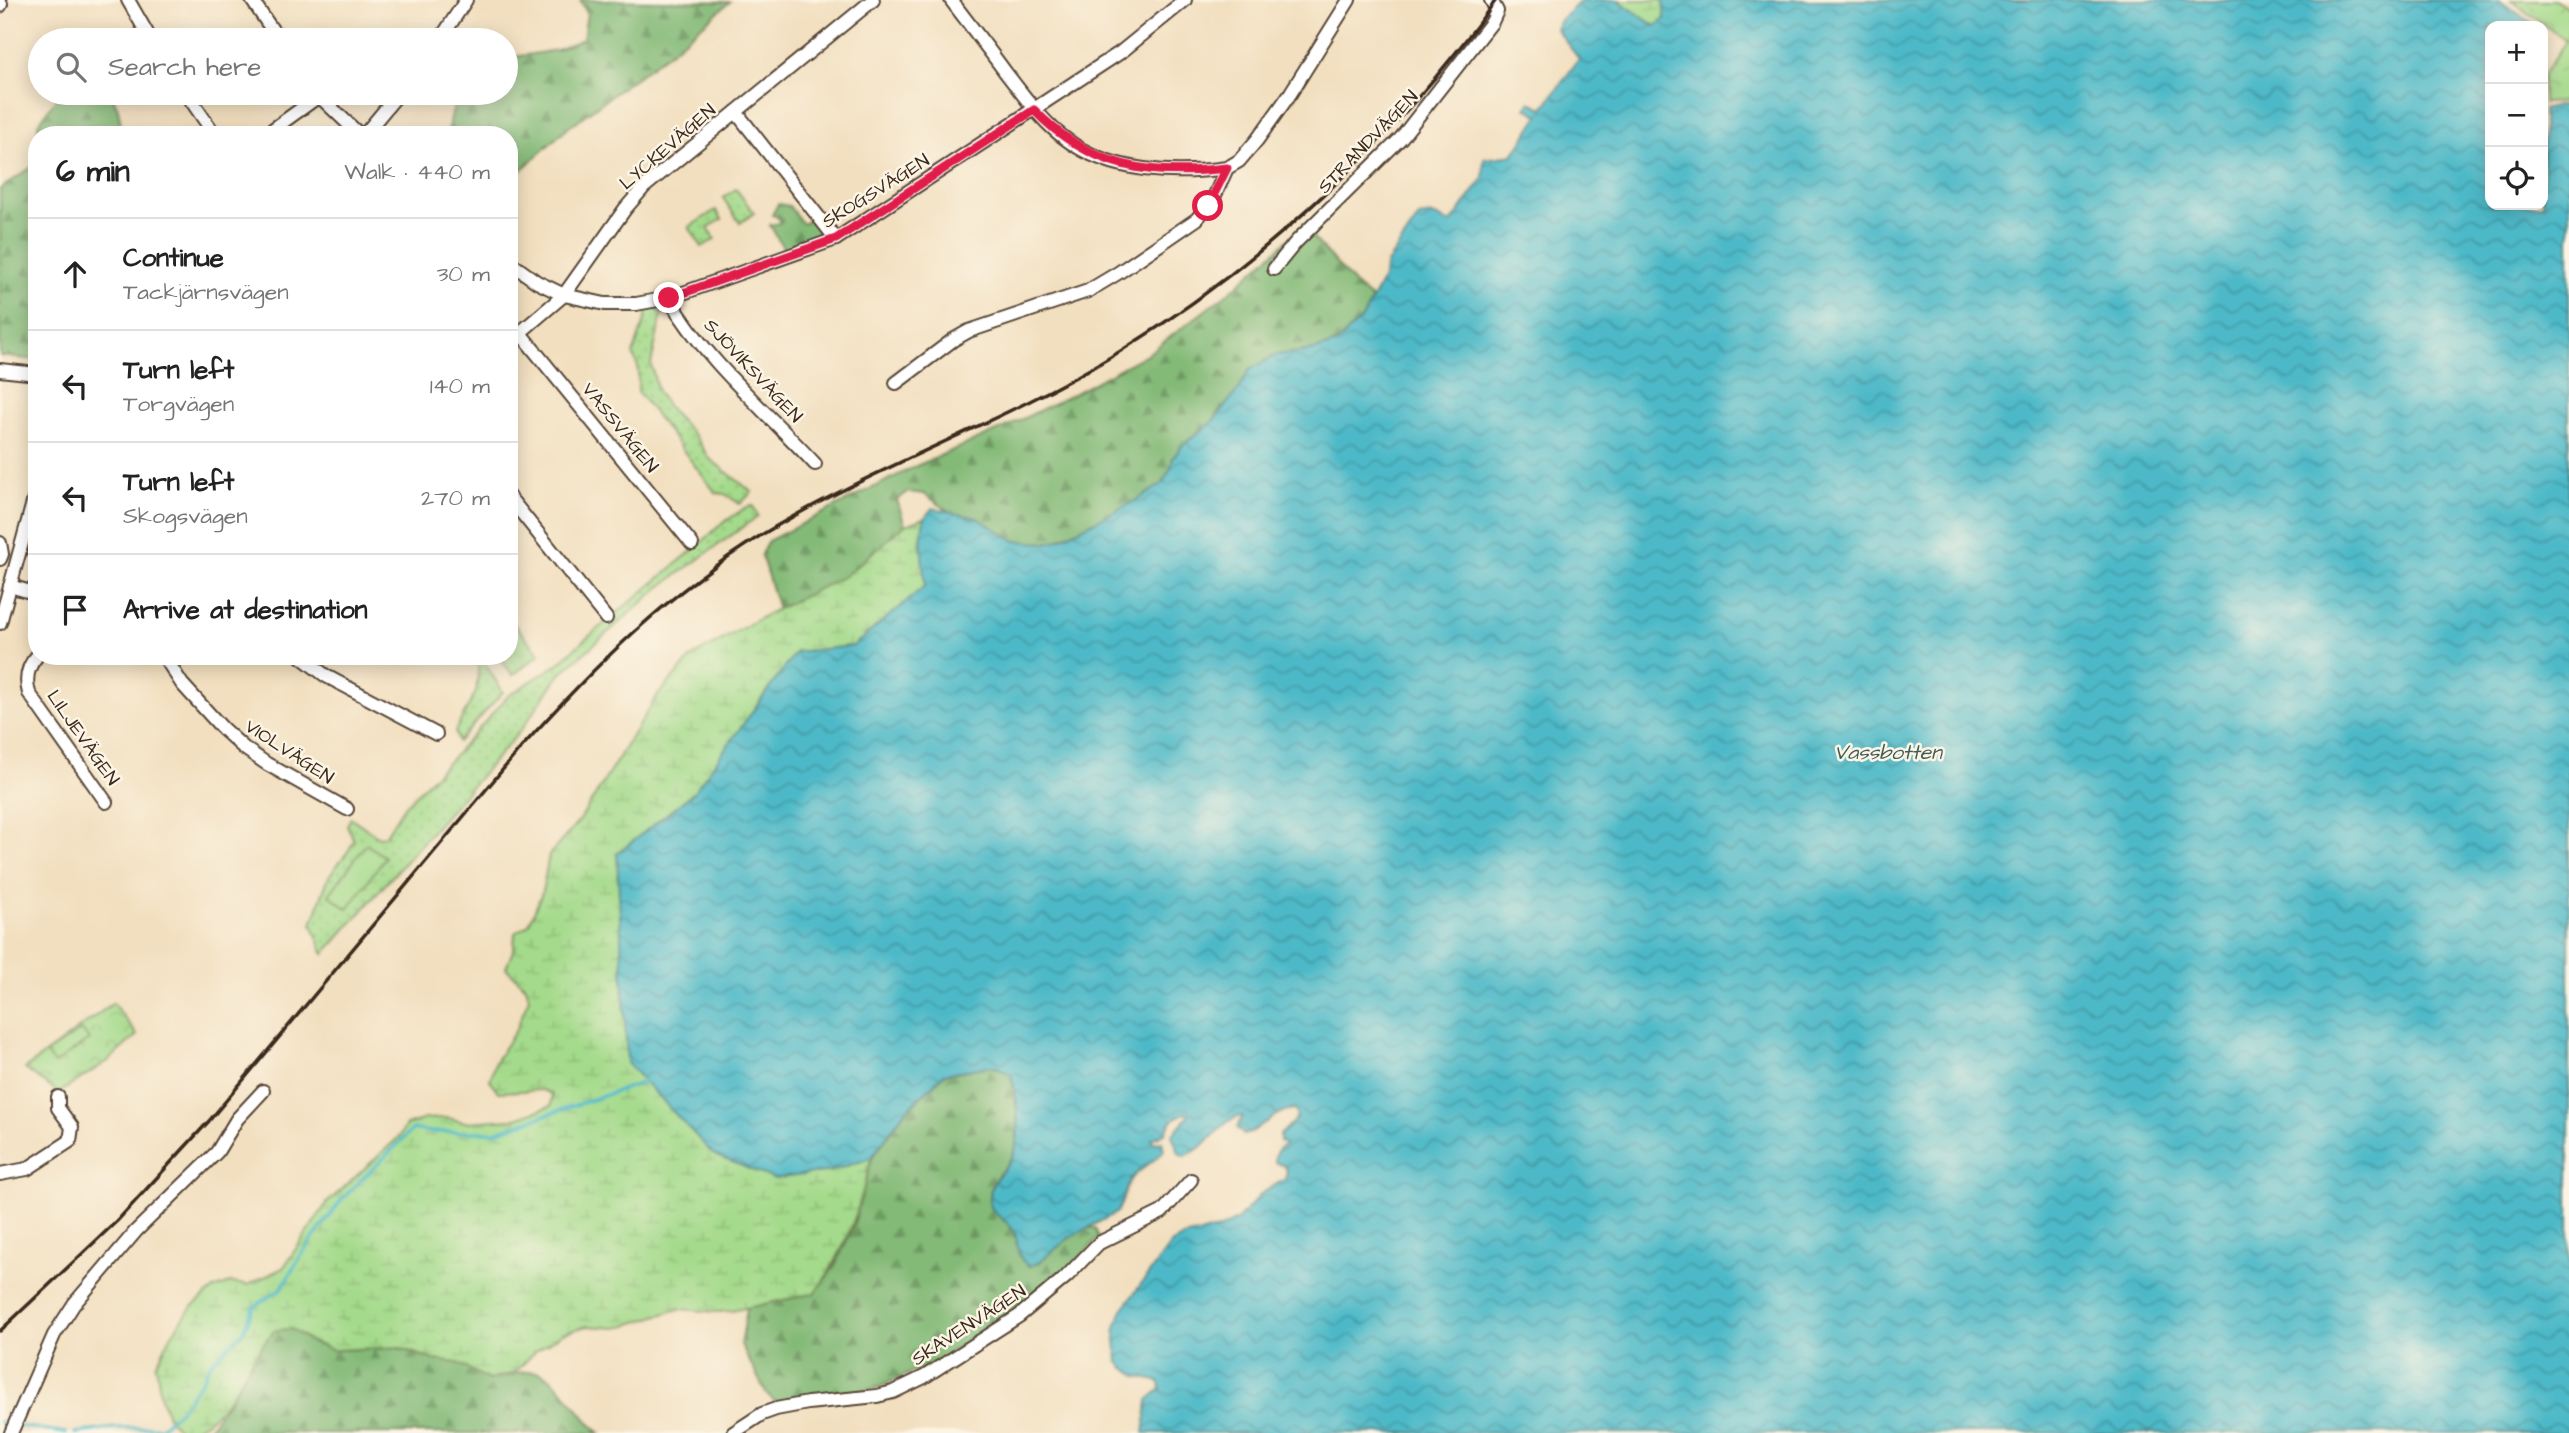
<!DOCTYPE html>
<meta charset="utf-8">
<style>
:root{--surface:#fff;--page:#f6f6f6;--text:#222;--muted:#767676;--line:#e0e0e0}
body{margin:0;font-family:"Architects Daughter",sans-serif;background:var(--page);color:var(--text)}
.controls{position:absolute;right:21px;top:21px;display:grid;overflow:hidden;border-radius:14px;box-shadow:0 4px 18px #0003}
.controls button{width:63px;height:63px;display:grid;place-items:center;padding:0;border:0;border-bottom:2px solid var(--line);background:var(--surface);color:var(--text);font:35px sans-serif}
.stop{position:absolute;width:21px;height:21px;margin:-16px;border:5px solid #e11d48;border-radius:50%;background:#fff}
.stop.end{background:#e11d48;border-color:#fff;box-shadow:0 2px 7px #0008}
.list{margin:0;padding:0;list-style:none}
h2{display:flex;justify-content:space-between;align-items:center;height:91px;margin:0;padding:0 28px;font-size:30px}
h2 small{font-size:23px;font-weight:400;color:var(--muted)}
.list li{display:grid;grid-template-columns:46px 1fr auto;gap:21px;align-items:center;box-sizing:border-box;height:112px;padding:0 28px;border-top:2px solid var(--line)}
.list b{display:block;font-size:26px;white-space:nowrap}
.list p{margin:0;font-size:23px;white-space:nowrap;color:var(--muted)}
.list em{font-size:23px;font-style:normal;color:var(--muted)}
.icon{flex:none;width:38px;height:38px;fill:none;stroke:currentColor;stroke-width:2;stroke-linecap:round;stroke-linejoin:round}
.map{position:relative;flex:none;width:2569px;height:1433px;overflow:hidden}
.search{position:absolute;background:var(--surface);box-shadow:0 4px 18px #0003;left:28px;top:28px;width:490px;height:77px;display:flex;align-items:center;gap:18px;box-sizing:border-box;padding:0 24px;border-radius:38px;color:var(--muted);font-size:26px}
.panel{position:absolute;background:var(--surface);box-shadow:0 4px 18px #0003;left:28px;top:126px;width:490px;height:539px;border-radius:28px}
.map>svg:first-child{display:block}
</style>
<div class="map">
<svg width="2569" height="1433" viewBox="0 0 2569 1433">
<defs>
<pattern id="grass-dots" width="8" height="8" patternUnits="userSpaceOnUse" patternTransform="scale(1.75)"><rect width="8" height="8" fill="#a4da8b"/><path d="M2 2h.1M6 6h.1" fill="none" stroke="#8ebb78" stroke-width="1.8" stroke-linecap="round"/></pattern>
<pattern id="forest-firs" width="22" height="20" patternUnits="userSpaceOnUse" patternTransform="scale(1.75)"><rect width="22" height="20" fill="#83ba77"/><path d="M5 1l3.5 6h-7zM16 11l3.5 6h-7z" fill="#6c9761"/></pattern>
<pattern id="wetland-marsh" width="20" height="14" patternUnits="userSpaceOnUse" patternTransform="scale(1.75)"><rect width="20" height="14" fill="#a4da8b"/><path d="M1 5h8M5 5V1M11 12h8M15 12V8" fill="none" stroke="#8ebb78"/></pattern>
<pattern id="park-crowns" width="20" height="18" patternUnits="userSpaceOnUse" patternTransform="scale(1.75)"><rect width="20" height="18" fill="#a4da8b"/><path d="M2 6a3 3 0 1 1 6 0M12 15a3 3 0 1 1 6 0" fill="none" stroke="#8ebb78"/></pattern>
<pattern id="water-waves" width="16" height="10" patternUnits="userSpaceOnUse" patternTransform="scale(1.75)"><rect width="16" height="10" fill="#4db9c8"/><path d="M0 5q4-4 8 0t8 0" fill="none" stroke="#4197a2"/></pattern>
</defs>
<rect width="100%" height="100%" fill="#fcf5e5"/>
<filter id="ink" filterUnits="userSpaceOnUse"><feTurbulence type="fractalNoise" baseFrequency=".0143" numOctaves="2"/><feDisplacementMap in="SourceGraphic" scale="14" xChannelSelector="R" yChannelSelector="G"/><feConvolveMatrix kernelMatrix="1 2 1 2 8 2 1 2 1" color-interpolation-filters="sRGB"/></filter>
<filter id="wash" filterUnits="userSpaceOnUse"><feTurbulence type="fractalNoise" baseFrequency=".00686" numOctaves="4" result="noise"/><feDisplacementMap in="SourceGraphic" scale="28" xChannelSelector="R" yChannelSelector="G"/><feGaussianBlur stdDeviation="1.57" result="paint"/><feColorMatrix in="noise" values="0 0 0 0 0 0 0 0 0 0 0 0 0 0 0 0 0 1.4 0 .05"/><feComposite in="paint" operator="in"/></filter>
<g filter="url(#wash)">
<rect width="100%" height="100%" fill="#f2dfbf"/>
<g fill="url(#grass-dots)" stroke="#708254" stroke-width="2">
<polygon points="736,189 754,213 740,223 723,198"/>
<polygon points="716,210 722,219 708,228 715,239 702,247 689,227"/>
<polygon points="646,308 653,308 662,312 651,364 658,393 673,413 695,436 709,458 752,492 740,504 725,494 716,493 638,392 638,367 633,354 646,317"/>
<polygon points="753,506 758,516 659,588 560,674 521,730 324,954 312,924 329,876 349,850 354,840 347,825 351,818 379,837 385,836 404,806 455,755 508,696 558,664 583,641 699,545 719,526 745,508"/>
<polygon points="480,656 503,692 458,742 455,731 476,692"/>
</g>
<g fill="url(#forest-firs)" stroke="#5f724a" stroke-width="2">
<polygon points="580,0 730,2 666,55 565,130 509,181 509,135 447,135 457,93 506,93 506,60 508,58 557,50 583,39 587,13"/>
<polygon points="60,93 111,93 118,109 123,135 38,135 38,124"/>
<polygon points="37,151 37,360 0,356 0,189 36,164"/>
<polygon points="778,204 789,206 802,223 805,223 811,218 820,229 817,240 785,251 770,225 780,223 778,217 772,215"/>
<polygon points="1303,226 1357,287 1372,299 1363,317 1337,343 1315,350 1276,355 1249,370 1240,388 1213,421 1182,446 1173,458 1171,468 1163,484 1135,501 1058,540 1046,543 1015,541 977,518 952,513 924,494 908,492 897,500 905,525 845,576 778,609 761,554 768,541 914,467 1002,429 1075,393 1149,353 1232,290"/>
<path d="M 989,1066 L 999,1068 L 1011,1075 C 1016,1096 1023,1141 1010,1160 C 1000,1175 989,1179 990,1202 C 991,1217 1010,1219 1015,1234 C 1018,1247 1016,1259 1030,1266 C 1049,1259 1075,1225 1095,1228 L 1099,1238 L 1043,1294 L 935,1362 L 877,1388 L 775,1402 L 766,1393 L 741,1345 L 747,1308 L 815,1293 L 834,1267 L 853,1228 L 872,1158 L 904,1113 L 944,1074 Z"/>
<path d="M 292,1329 L 312,1343 L 333,1350 L 398,1348 L 434,1360 L 458,1363 L 489,1380 C 505,1376 521,1370 538,1372 C 556,1374 583,1420 600,1433 L 205,1433 L 234,1394 L 263,1342 L 275,1330 Z"/>
</g>
<g fill="url(#wetland-marsh)" stroke="#708254" stroke-width="2">
<polygon points="1618,0 1663,0 1665,19 1655,26"/>
<path d="M 926,517 L 921,539 L 925,586 L 853,646 L 796,652 L 693,793 L 617,854 L 831,1171 L 871,1158 C 860,1210 846,1250 815,1293 L 732,1311 L 717,1312 L 679,1309 L 617,1328 L 587,1326 L 563,1333 L 536,1351 L 514,1373 L 489,1380 L 458,1363 L 434,1360 L 398,1347 L 333,1350 L 312,1342 L 292,1329 L 275,1330 C 240,1365 237,1415 183,1433 L 170,1421 L 161,1399 L 156,1365 L 172,1334 L 191,1308 L 214,1289 L 230,1283 L 248,1285 L 283,1268 L 327,1203 L 399,1137 L 406,1125 L 425,1119 L 447,1118 L 465,1122 L 513,1119 L 551,1106 L 552,1095 L 543,1090 L 498,1092 L 490,1080 L 495,1062 L 516,1030 L 529,998 L 526,987 L 506,968 L 514,948 L 515,933 L 529,924 L 542,893 L 549,855 L 580,820 L 657,696 L 692,657 L 764,616 L 845,576 L 905,525 Z"/>
</g>
<g fill="url(#park-crowns)" stroke="#708254" stroke-width="2">
<polygon points="2511,0 2555,0 2569,9 2569,102 2543,103 2543,75 2566,41"/>
<polygon points="515,625 540,654 513,675 498,656 509,656 509,630"/>
<polygon points="113,1003 137,1035 108,1061 59,1093 25,1069"/>
</g>
<g fill="#a4da8b" stroke="#708254" stroke-width="2">
<polygon points="366,844 385,857 348,909 329,895"/>
<polygon points="82,1030 89,1040 54,1064 46,1053"/>
</g>
<path fill="url(#water-waves)" stroke="#447273" stroke-width="2" d="M 1582,0 L 1618,0 L 1655,26 L 1665,19 L 1663,0 L 2499,0 L 2536,26 L 2490,26 L 2490,205 L 2543,205 L 2543,110 L 2556,106 L 2569,106 L 2569,1433 L 1144,1433 L 1148,1400 L 1161,1389 L 1160,1382 L 1137,1376 L 1124,1368 L 1118,1361 L 1115,1331 L 1121,1311 L 1171,1244 L 1183,1237 L 1219,1229 L 1237,1220 L 1262,1193 L 1285,1179 L 1287,1172 L 1285,1166 L 1275,1162 C 1274,1151 1278,1150 1285,1144 L 1280,1141 L 1280,1135 L 1297,1118 L 1295,1109 C 1274,1110 1263,1129 1244,1135 L 1237,1128 L 1243,1116 C 1223,1116 1210,1148 1184,1156 L 1179,1153 L 1172,1135 L 1189,1115 L 1185,1113 C 1172,1119 1170,1121 1165,1133 L 1152,1139 L 1153,1143 L 1162,1141 L 1164,1150 C 1156,1161 1142,1167 1133,1177 C 1123,1188 1125,1202 1116,1213 L 1069,1238 L 1038,1263 L 1030,1266 C 1016,1259 1019,1247 1015,1234 C 1010,1219 991,1217 990,1202 C 989,1181 1001,1175 1011,1160 C 1023,1140 1017,1096 1011,1075 L 999,1068 L 989,1066 L 944,1074 L 904,1113 L 871,1158 L 831,1171 L 774,1179 L 714,1155 L 627,1063 L 617,854 L 693,793 L 796,652 L 853,646 L 925,586 C 924,565 914,522 933,508 L 977,518 L 1015,541 L 1046,543 L 1058,540 L 1135,501 L 1162,484 L 1171,468 L 1173,458 L 1182,446 L 1213,421 L 1240,388 L 1249,370 L 1276,355 L 1315,350 L 1337,343 L 1363,317 L 1382,281 L 1387,263 L 1419,217 L 1433,215 L 1451,223 L 1483,179 L 1484,159 L 1513,155 L 1539,115 L 1526,108 L 1530,102 L 1543,108 L 1579,59 L 1556,29 L 1560,20 Z"/>
<g fill="none" stroke-linecap="round" stroke-linejoin="round">
<g stroke="#4db9c8" stroke-width="3.5">
<polyline points="0,1422 12,1425"/>
<polyline points="19,1426 66,1433"/>
<polyline points="75,1433 114,1428 161,1427 180,1410 202,1380 210,1364 243,1332 254,1307 282,1288 304,1251 343,1198 413,1129 429,1132 495,1132 645,1082"/>
</g>
</g>
</g>
<g filter="url(#ink)">
<g fill="none" stroke-linecap="round" stroke-linejoin="round">
<g stroke="#564536" stroke-width="16">
<g id="minor">
<polyline points="128,0 151,40"/>
<polyline points="252,0 279,40"/>
<path d="M 951,0 C 969,24 988,48 1006,73 C 1025,97 1042,122 1067,140 C 1111,173 1175,175 1227,168"/>
<polyline points="0,6 1,4"/>
<polyline points="440,40 466,0"/>
<polyline points="186,93 215,135"/>
<polyline points="316,93 360,135"/>
<polyline points="736,112 836,239"/>
<polyline points="265,135 319,96"/>
<polyline points="364,135 399,93"/>
<polyline points="509,262 537,282 564,295 605,304 636,304 669,298 836,239 1121,52 1185,0"/>
<polyline points="1274,269 1296,242 1401,138 1492,22 1497,11 1491,0"/>
<path d="M 669,298 C 705,360 767,412 815,464"/>
<polyline points="520,333 692,544"/>
<polyline points="509,342 564,295 625,209 644,187 873,0"/>
<polyline points="0,370 37,374"/>
<polyline points="896,383 953,340 969,331 1088,291 1118,273 1197,219 1215,195 1227,168 1239,161 1257,140 1290,94 1349,0"/>
<polyline points="509,497 606,618"/>
<polyline points="0,543 2,554 0,559"/>
<polyline points="10,586 37,594"/>
<polyline points="0,623 37,488"/>
<path d="M 37,656 C 27,667 25,679 29,693 L 106,802"/>
<polyline points="164,656 182,684 223,729 244,748 267,764 347,809"/>
<polyline points="300,656 326,676 436,734"/>
<polyline points="0,1174 27,1169 70,1141 72,1127 58,1108 58,1097"/>
<polyline points="11,1433 54,1335 74,1304 136,1231 217,1152 237,1119 263,1091"/>
<polyline points="733,1433 762,1414 776,1409 808,1403 877,1396 893,1392 924,1377 1019,1316 1067,1276 1099,1243 1162,1212 1191,1180"/>
</g>
</g>
<use href="#minor" stroke="#fff" stroke-width="12"/>
<path stroke="#3b2a1e" stroke-width="3.5" d="M 0,1331 L 117,1221 L 209,1121 L 520,749 C 593,667 669,592 763,534 C 877,465 1005,422 1119,352 C 1265,262 1395,139 1496,0"/>
</g>
</g>
<g fill="none" stroke-linecap="round" stroke-linejoin="round" filter="url(#ink)">
<path stroke="#e11d48" stroke-width="9" d="M 669,298 L 836,239 L 1034,110 C 1090,168 1149,177 1227,168 L 1208,206"/>
</g>
<g text-anchor="middle" stroke-width="5" stroke-linejoin="round" paint-order="stroke">
<g font-size="19" fill="#3b2a1e" stroke="#fcf5e5">
<text transform="translate(1367 141) rotate(-46)" y="7">STRANDVÄGEN</text>
<text transform="translate(667 146) rotate(-41)" y="7">LYCKEVÄGEN</text>
<text transform="translate(875 190) rotate(-32)" y="7">SKOGSVÄGEN</text>
<text transform="translate(754 370) rotate(47)" y="7">SJÖVIKSVÄGEN</text>
<text transform="translate(621 427) rotate(51)" y="7">VASSVÄGEN</text>
<text transform="translate(84 737) rotate(55)" y="7">LILJEVÄGEN</text>
<text transform="translate(290 751) rotate(33)" y="7">VIOLVÄGEN</text>
<text transform="translate(968 1324) rotate(-33)" y="7">SKAVENVÄGEN</text>
</g>
<g font-size="21" font-style="italic" fill="#415c5a" stroke="#fcf5e5">
<text x="1888" y="759">Vassbotten</text>
</g>
</g>
</svg>
<div class="controls">
<button>+</button>
<button>−</button>
<button><svg class="icon" aria-label="locate" viewBox="0 0 24 24"><circle cx="12" cy="12" r="6"/><path d="M12 2v4M12 18v4M2 12h4M18 12h4"/></svg></button>
</div>
<div class="stop" style="left:1208px;top:206px"></div>
<div class="stop end" style="left:669px;top:298px"></div>
<div class="search"><svg class="icon" aria-label="search" viewBox="0 0 24 24"><circle cx="10" cy="10" r="6"/><path d="M15 15l6 6"/></svg>Search here</div>
<section class="panel">
<h2>6 min<small>Walk · 440 m</small></h2>
<ul class="list">
<li><svg class="icon" aria-label="ahead" viewBox="0 0 24 24"><path d="M12 20V5M6 11l6-6 6 6"/></svg><div><b>Continue</b><p>Tackjärnsvägen</p></div><em>30 m</em></li>
<li><svg class="icon" aria-label="left" viewBox="0 0 24 24"><path d="M17 20v-9H6M10 6l-5 5 5 5"/></svg><div><b>Turn left</b><p>Torgvägen</p></div><em>140 m</em></li>
<li><svg class="icon" aria-label="left" viewBox="0 0 24 24"><path d="M17 20v-9H6M10 6l-5 5 5 5"/></svg><div><b>Turn left</b><p>Skogsvägen</p></div><em>270 m</em></li>
<li><svg class="icon" aria-label="arrive" viewBox="0 0 24 24"><path d="M6 21V4h12l-3 4 3 4H6"/></svg><div><b>Arrive at destination</b></div></li>
</ul>
</section>
</div>
